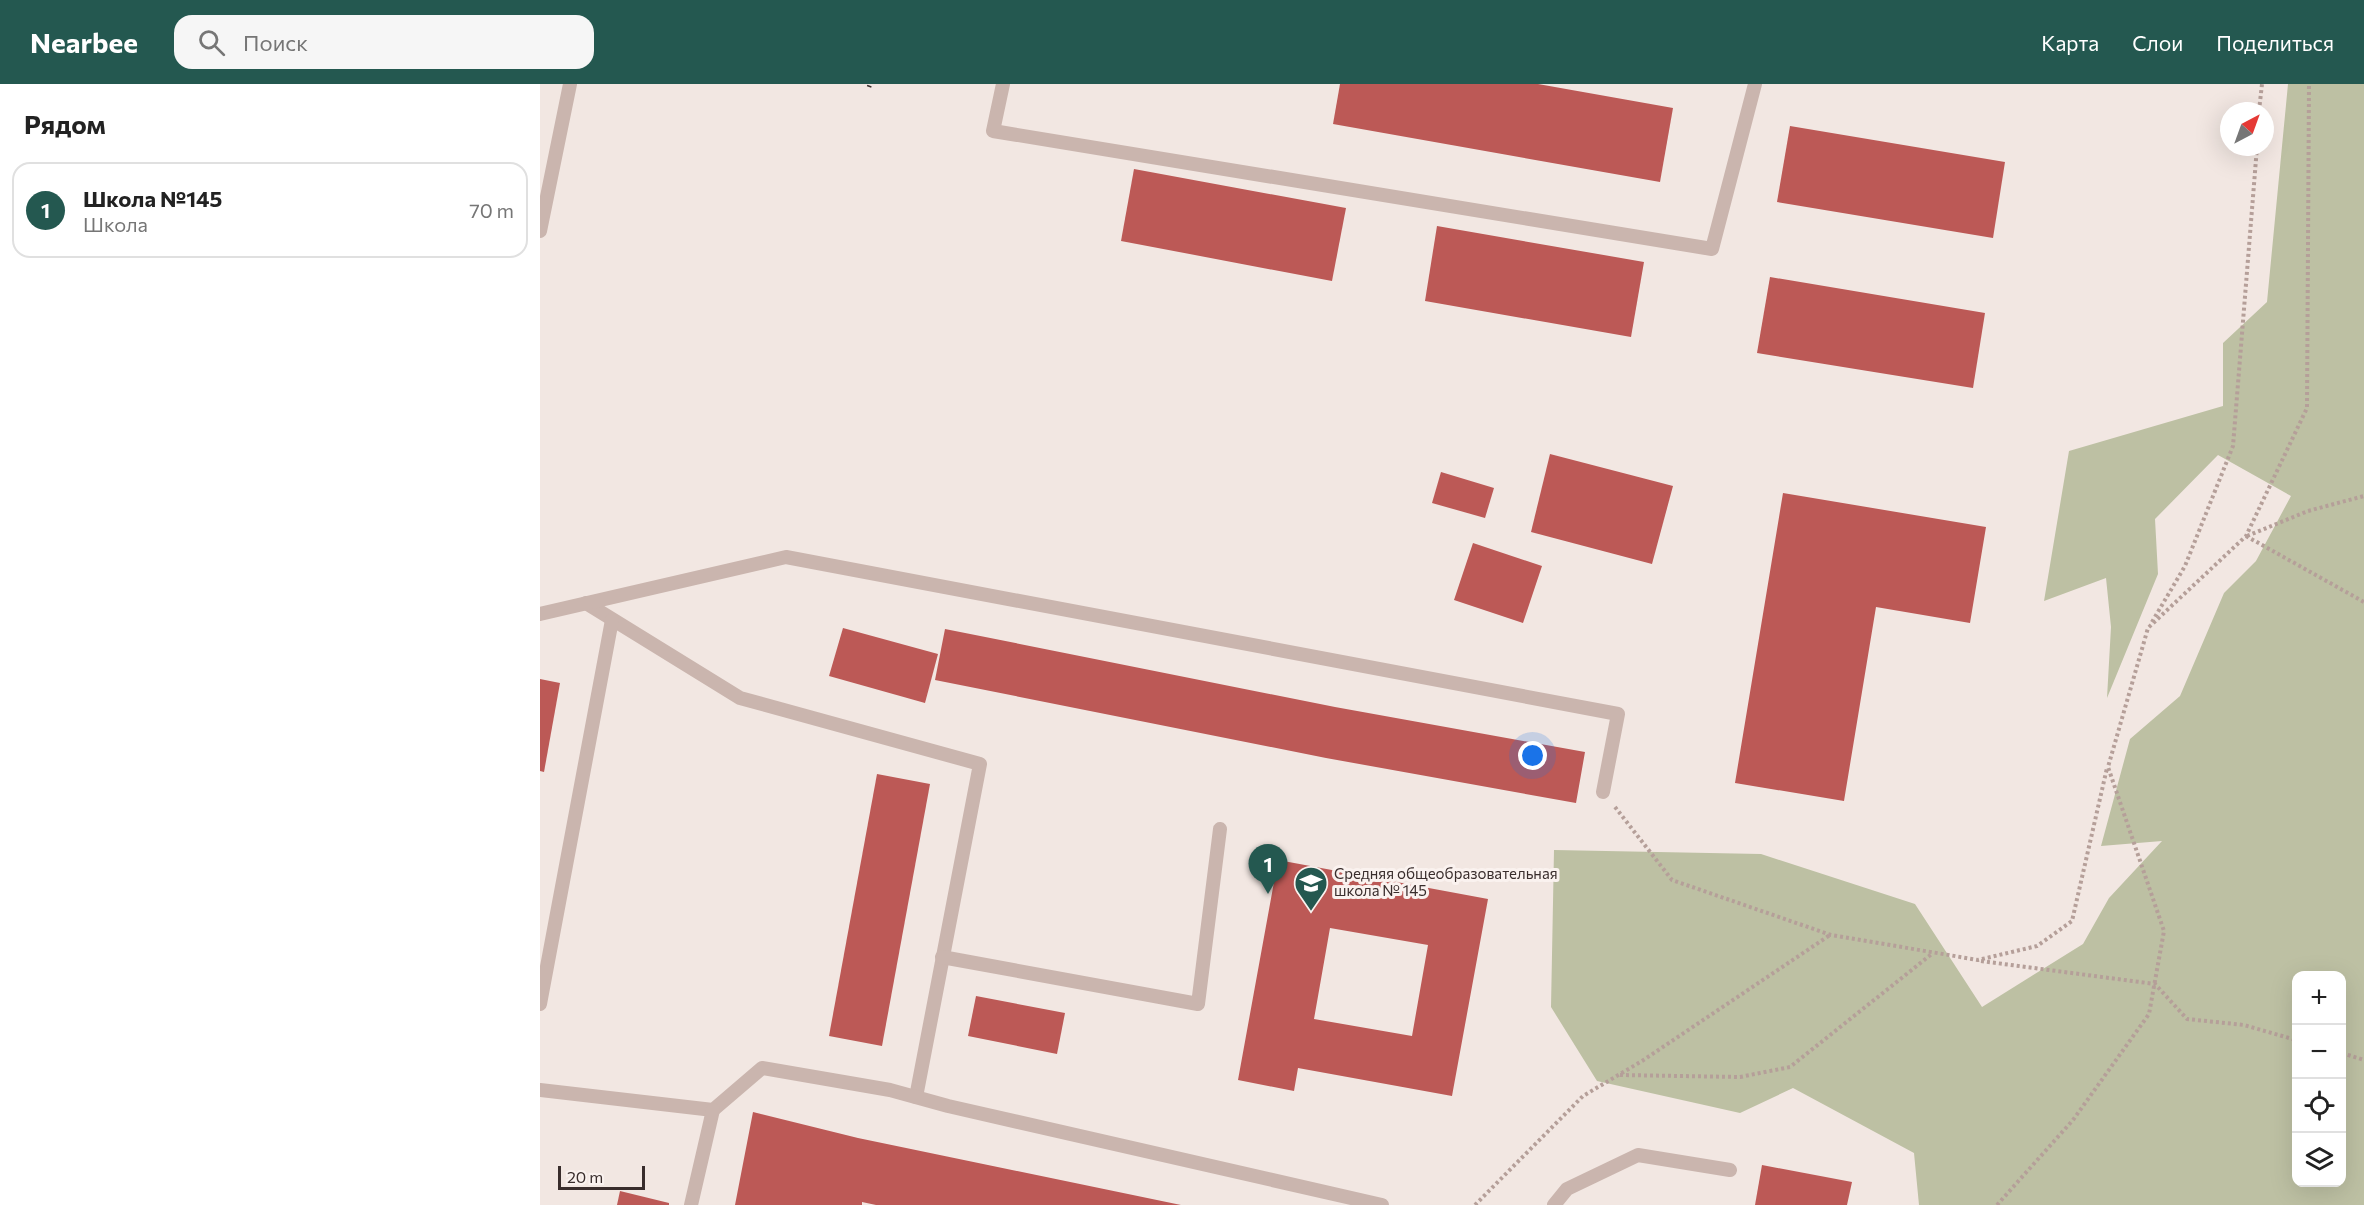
<!DOCTYPE html>
<html lang="ru">
<meta charset="utf-8">
<style>
:root{--surface:#fff;--page:#f6f6f6;--text:#222;--muted:#767676;--line:#e0e0e0;--accent:#245850}
body{margin:0;font-family:Commissioner,sans-serif;background:var(--page);color:var(--text)}
.controls{position:absolute;right:18px;bottom:18px;display:grid;overflow:hidden;border-radius:12px;box-shadow:0 6px 24px #0002}
.controls button{width:54px;height:54px;display:grid;place-items:center;padding:0;border:0;border-bottom:2px solid var(--line);background:var(--surface);color:var(--text);font:30px sans-serif}
.compass{position:absolute;left:1680px;top:18px;width:54px;height:54px;border-radius:50%;background:var(--surface);box-shadow:0 6px 24px #0002;rotate:41deg}
.scale{position:absolute;left:18px;bottom:15px;width:87px;box-sizing:border-box;padding-left:6px;border:3px solid #392d2c;border-top:0;font-size:16px;line-height:21px;white-space:nowrap;color:#392d2c;-webkit-text-stroke:4px #faf2ef;paint-order:stroke}
.you{position:absolute;left:993px;top:672px;width:21px;height:21px;margin:-15px;border:4px solid #fff;border-radius:50%;background:#1a73e8;box-shadow:0 0 0 9px #1a73e833}
.badge{display:grid;place-items:center;width:39px;height:39px;border-radius:50%;background:var(--accent);color:#fff;font-size:20px;font-weight:700}
.pin{position:absolute;translate:-50% -50px;filter:drop-shadow(0 2px 3px #0008)}
.pin::after{content:'';position:absolute;top:32px;width:21px;height:18px;background:inherit;clip-path:polygon(0 0,100% 0,50% 100%)}
.list{margin:0;padding:0;list-style:none}
h2{display:flex;justify-content:space-between;align-items:center;height:78px;margin:0;padding:0 24px;font-size:26px}
h2 small{font-size:20px;font-weight:400;color:var(--muted)}
.list li{display:grid;grid-template-columns:39px 1fr auto;gap:18px;align-items:center;box-sizing:border-box;height:96px;margin:0 12px 12px;padding:0 12px;border:2px solid var(--line);border-radius:18px}
.list b{display:block;font-size:22px;white-space:nowrap}
.list p{margin:0;font-size:20px;white-space:nowrap;color:var(--muted)}
.list em{font-size:20px;font-style:normal;color:var(--muted)}
.icon{flex:none;width:33px;height:33px;fill:none;stroke:currentColor;stroke-width:2;stroke-linecap:round;stroke-linejoin:round}
.map{position:relative;flex:none;width:1824px;height:1121px;overflow:hidden}
header{display:flex;align-items:center;gap:36px;box-sizing:border-box;height:84px;padding:0 30px;background:var(--accent);color:#fff}
header strong{font-size:28px}
nav{display:flex;gap:33px;margin-inline-start:auto;font-size:21px}
.search{width:420px;height:54px;background:var(--page);display:flex;align-items:center;gap:15px;box-sizing:border-box;padding:0 21px;border-radius:18px;color:var(--muted);font-size:22px}
main{display:flex}
aside{flex:1;background:var(--surface)}
.map>svg:first-child{display:block}
</style>
<header>
<strong>Nearbee</strong>
<div class="search"><svg class="icon" aria-label="search" viewBox="0 0 24 24"><circle cx="10" cy="10" r="6"/><path d="M15 15l6 6"/></svg>Поиск</div>
<nav><a>Карта</a><a>Слои</a><a>Поделиться</a></nav>
</header>
<main>
<aside>
<h2>Рядом<small></small></h2>
<ul class="list">
<li><span class="badge">1</span><div><b>Школа №145</b><p>Школа</p></div><em>70 m</em></li>
</ul>
</aside>
<div class="map">
<svg width="1824" height="1121" viewBox="0 0 1824 1121">
<rect width="100%" height="100%" fill="#f2e7e2"/>
<path fill="#bdc0a3" fill-rule="evenodd" d="M 1748,0 L 1824,0 L 1824,1121 L 1379,1121 L 1374,1069 L 1253,1004 L 1200,1029 L 1057,997 L 1011,923 L 1014,766 L 1221,770 L 1375,820 L 1442,923 L 1543,860 L 1569,814 L 1622,757 L 1561,762 L 1590,655 L 1640,612 L 1684,509 L 1716,477 L 1751,412 L 1678,371 L 1615,435 L 1618,490 L 1567,614 L 1571,543 L 1566,494 L 1504,517 L 1529,367 L 1683,322 L 1683,259 L 1727,218 ZM 1756,892 L 1802,892 L 1802,1098 L 1756,1098 Z"/>
<g fill="#bc5956" fill-rule="evenodd">
<polygon points="800,0 998,0 1133,24 1120,98 793,40"/>
<polygon points="1250,42 1465,78 1453,154 1237,118"/>
<polygon points="594,85 806,124 792,197 581,157"/>
<polygon points="897,142 1104,178 1091,253 885,217"/>
<polygon points="1230,193 1445,229 1433,304 1217,269"/>
<polygon points="1010,370 1133,402 1112,480 991,448"/>
<polygon points="901,388 954,404 945,434 892,419"/>
<polygon points="1243,409 1446,443 1430,539 1336,523 1304,717 1195,699"/>
<polygon points="933,459 1002,482 983,539 914,516"/>
<polygon points="303,544 398,570 385,619 289,592"/>
<polygon points="405,545 795,623 1045,668 1036,719 786,674 395,596"/>
<polygon points="0,595 20,599 4,688 0,687"/>
<polygon points="337,690 390,700 342,962 289,952"/>
<path d="M 738,776 L 948,815 L 912,1012 L 758,984 L 754,1007 L 698,996 ZM 790,844 L 888,861 L 872,952 L 774,935 Z"/>
<polygon points="436,912 525,929 517,970 428,952"/>
<polygon points="213,1028 318,1054 641,1121 336,1121 322,1118 322,1121 195,1121"/>
<polygon points="1222,1081 1312,1098 1307,1121 1215,1121"/>
<polygon points="80,1107 129,1119 129,1121 77,1121"/>
</g>
<g fill="none" stroke-linecap="round" stroke-linejoin="round">
<g stroke="#b59f99" stroke-width="4" stroke-dasharray="3 3" stroke-linecap="butt">
<polyline points="1719,27 1722,0"/>
<polyline points="1706,452 1824,518"/>
<polyline points="1707,452 1768,427 1824,412"/>
<polyline points="1612,538 1645,482 1693,362 1717,63"/>
<polyline points="1075,723 1132,796 1291,851 1438,876 1497,862 1532,837 1567,684"/>
<polyline points="1441,877 1615,900 1647,935 1704,941 1756,956"/>
<polyline points="1802,969 1824,976"/>
<polyline points="1080,991 1200,993 1250,983 1393,869"/>
<polyline points="935,1121 1043,1012 1102,977 1290,851"/>
<polyline points="1457,1121 1533,1036 1609,930 1624,847 1568,683 1608,544 1706,452 1767,324 1769,0"/>
</g>
<g stroke="#cab5ae" stroke-width="14">
<polyline points="463,0 453,47 1172,165 1215,0"/>
<polyline points="0,147 30,0"/>
<polyline points="46,519 200,614 440,680 376,1013"/>
<polyline points="0,530 246,473 1078,630 1063,708"/>
<polyline points="402,873 658,920 680,745"/>
<polyline points="0,920 72,536"/>
<polyline points="0,1006 173,1026 222,984 350,1006 408,1022 842,1121"/>
<polyline points="151,1121 173,1026"/>
<polyline points="1014,1121 1027,1105 1098,1071 1190,1086"/>
</g>
<polyline stroke="#392d2c" stroke-width="4.5" stroke-dasharray="1.5 4.5" stroke-linecap="butt" points="329,3 330,0"/>
</g>
<defs>
<g id="school-pin" transform="scale(1.725)"><path d="M0 17L-7.5 6A9.5 9.5 0 1 1 7.5 6Z" fill="#245850" stroke="#faf2ef"/><path d="M0-5L7-2L0 1L-7-2ZM-4 1L0 2.5L4 1V4Q0 6-4 4Z" fill="#fff"/></g>
</defs>
<g fill-rule="evenodd">
<use href="#school-pin" x="771" y="799"/>
</g>
<g text-anchor="middle" stroke-width="6" stroke-linejoin="round" paint-order="stroke">
<g font-size="15" fill="#392d2c" stroke="#faf2ef" text-anchor="start">
<text x="794" y="795">Средняя общеобразовательная<tspan x="794" dy="17">школа № 145</tspan></text>
</g>
</g>
</svg>
<div class="controls">
<button>+</button>
<button>−</button>
<button><svg class="icon" aria-label="locate" viewBox="0 0 24 24"><circle cx="12" cy="12" r="6"/><path d="M12 2v4M12 18v4M2 12h4M18 12h4"/></svg></button>
<button><svg class="icon" aria-label="layers" viewBox="0 0 24 24"><path d="M12 4l9 5-9 5-9-5zM3 14l9 5 9-5"/></svg></button>
</div>
<svg class="compass" viewBox="-18 -18 36 36"><path d="M0-13l5 13h-10z" fill="#e53935"/><path d="M0 13l5-13h-10z" fill="#767676"/></svg>
<div class="scale">20 m</div>
<div class="you"></div>
<div class="pin badge" style="left:728px;top:810px">1</div>
</div>
</main>
